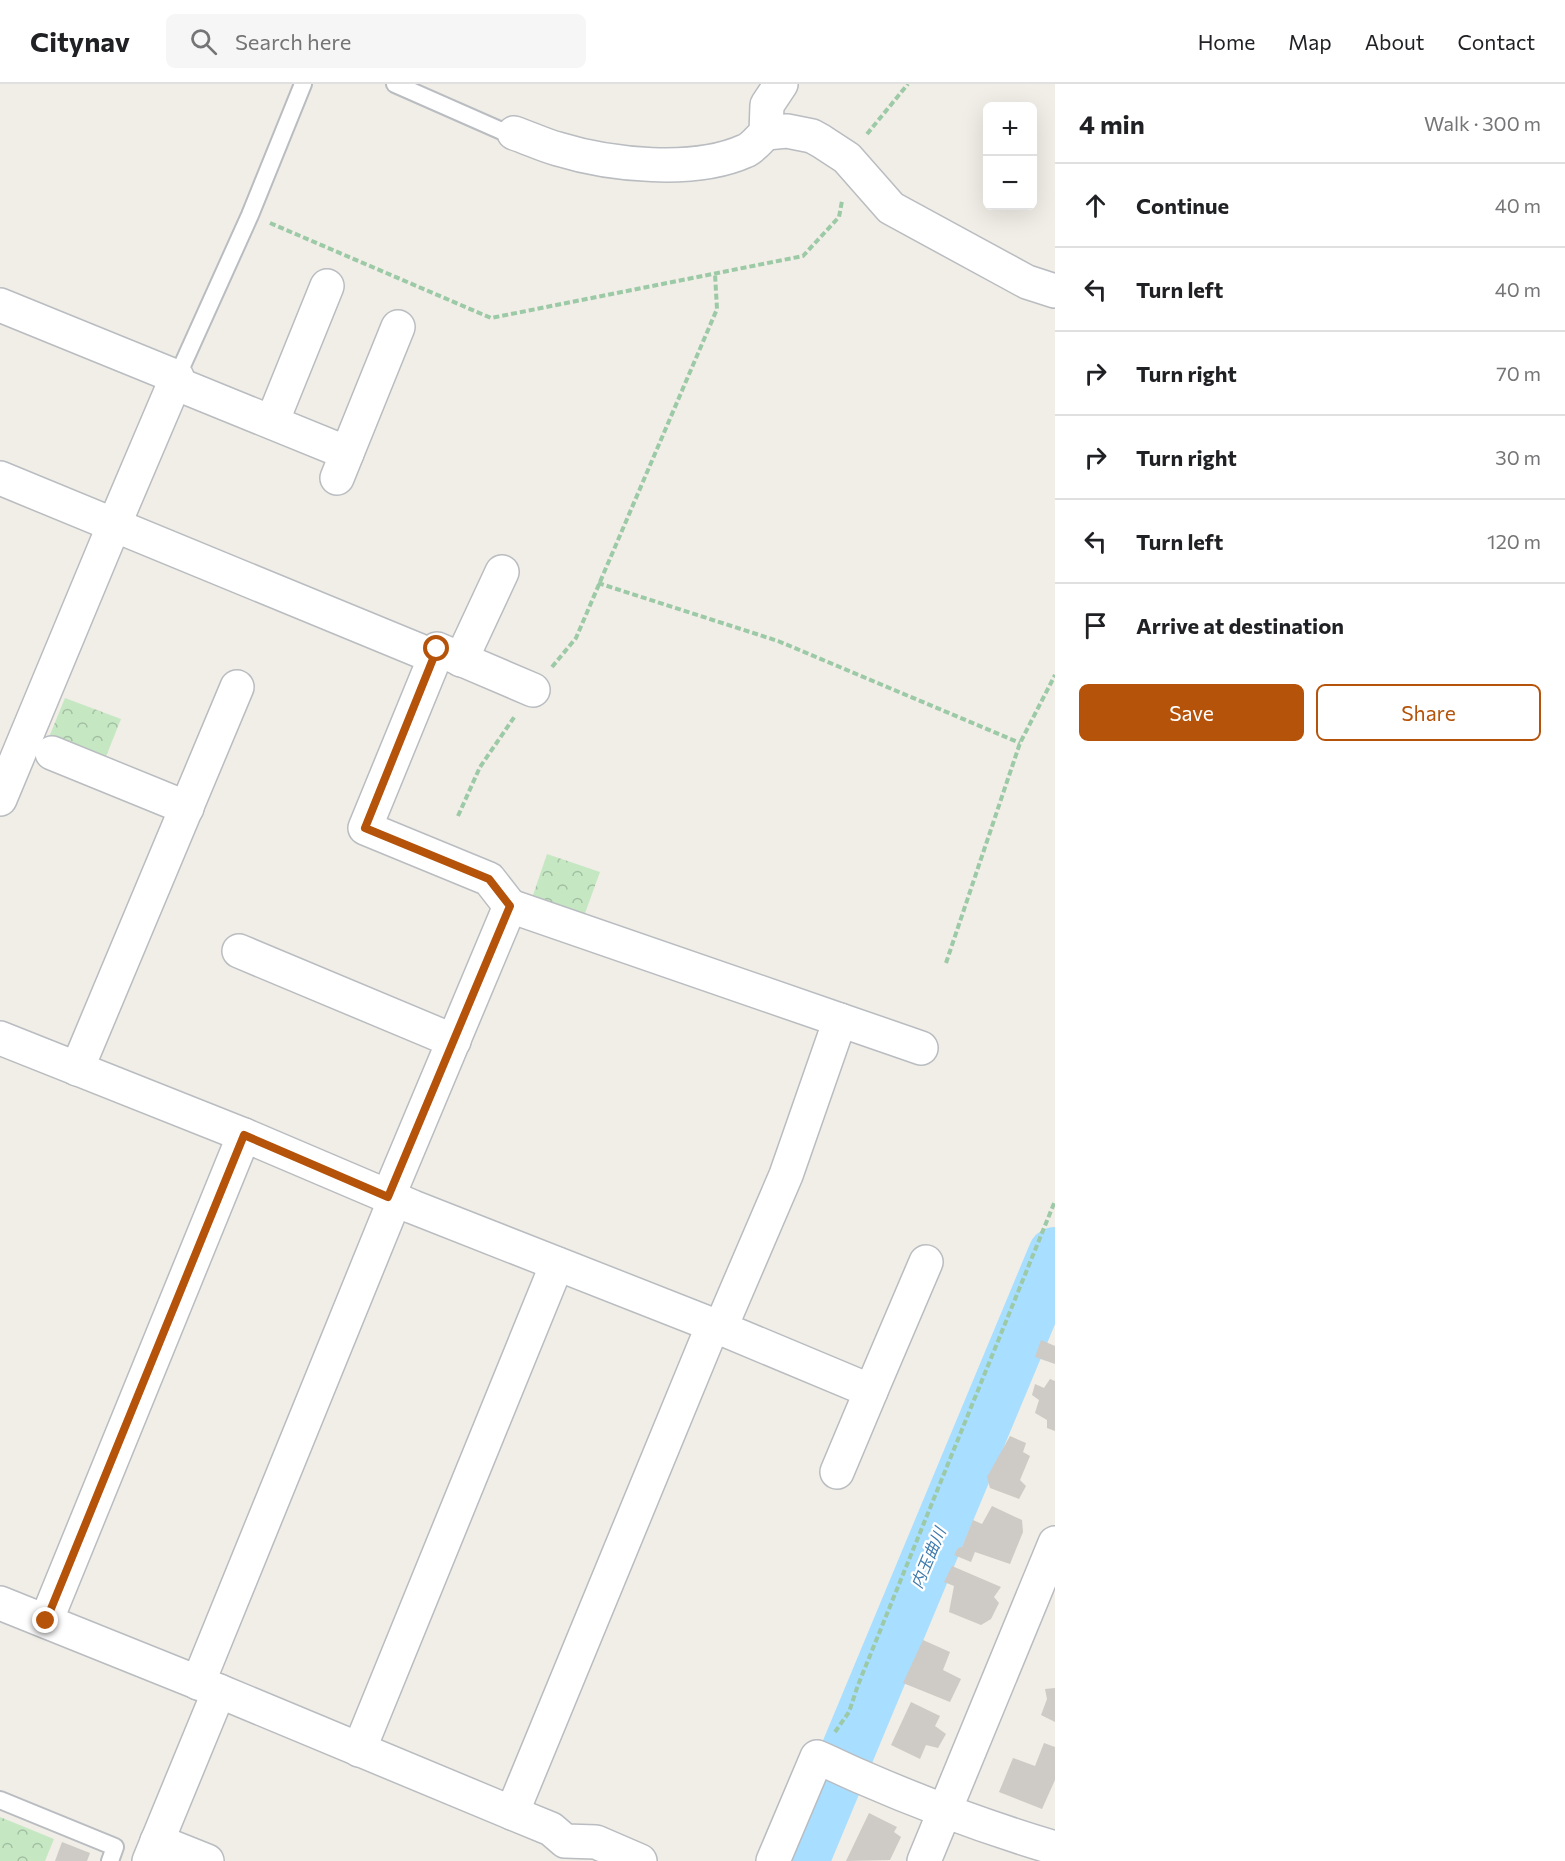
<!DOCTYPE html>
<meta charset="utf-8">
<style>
:root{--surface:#fff;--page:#f6f6f6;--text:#202124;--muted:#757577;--line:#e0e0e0;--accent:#b45309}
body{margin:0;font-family:Commissioner,"Noto Sans JP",sans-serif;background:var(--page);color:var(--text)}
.controls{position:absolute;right:18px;top:18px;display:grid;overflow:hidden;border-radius:9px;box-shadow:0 6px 24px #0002}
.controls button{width:54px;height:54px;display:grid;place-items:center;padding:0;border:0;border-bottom:2px solid var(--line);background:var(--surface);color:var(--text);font:30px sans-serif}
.stop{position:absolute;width:18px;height:18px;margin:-14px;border:4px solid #b45309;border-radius:50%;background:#fff}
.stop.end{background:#b45309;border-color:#fff;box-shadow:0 2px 6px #0008}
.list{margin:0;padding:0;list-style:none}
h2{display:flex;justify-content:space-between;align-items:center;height:78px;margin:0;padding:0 24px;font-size:26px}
h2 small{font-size:20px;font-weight:400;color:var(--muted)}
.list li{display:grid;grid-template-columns:39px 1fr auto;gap:18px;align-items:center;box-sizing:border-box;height:84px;padding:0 24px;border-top:2px solid var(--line)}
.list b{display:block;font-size:22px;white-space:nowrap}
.list em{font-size:20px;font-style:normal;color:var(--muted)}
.actions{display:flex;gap:12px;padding:18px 24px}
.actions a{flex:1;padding:14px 0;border:2px solid var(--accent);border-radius:9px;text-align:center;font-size:21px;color:var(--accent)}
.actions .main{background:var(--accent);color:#fff}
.icon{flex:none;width:33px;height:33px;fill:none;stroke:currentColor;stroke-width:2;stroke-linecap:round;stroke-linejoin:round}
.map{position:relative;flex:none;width:1055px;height:1777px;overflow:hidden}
header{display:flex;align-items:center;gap:36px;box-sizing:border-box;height:84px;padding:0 30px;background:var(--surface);border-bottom:2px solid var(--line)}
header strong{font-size:28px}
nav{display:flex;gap:33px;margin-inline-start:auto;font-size:21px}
.search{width:420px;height:54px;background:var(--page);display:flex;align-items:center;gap:15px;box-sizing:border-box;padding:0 21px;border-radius:9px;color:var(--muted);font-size:22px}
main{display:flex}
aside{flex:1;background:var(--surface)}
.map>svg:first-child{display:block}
</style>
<header>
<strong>Citynav</strong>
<div class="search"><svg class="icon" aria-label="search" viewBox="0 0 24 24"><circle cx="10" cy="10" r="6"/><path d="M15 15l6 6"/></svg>Search here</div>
<nav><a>Home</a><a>Map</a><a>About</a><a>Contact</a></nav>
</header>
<main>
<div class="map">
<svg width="1055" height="1777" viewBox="0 0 1055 1777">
<defs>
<pattern id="park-crowns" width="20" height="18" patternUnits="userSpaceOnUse" patternTransform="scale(1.5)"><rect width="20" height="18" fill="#c5e8c3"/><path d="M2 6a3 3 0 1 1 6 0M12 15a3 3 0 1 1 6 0" fill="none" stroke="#a3bfa2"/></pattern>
</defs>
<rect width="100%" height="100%" fill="#f0eee6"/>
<g fill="url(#park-crowns)">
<polygon points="65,614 121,635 103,680 47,658"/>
<polygon points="547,770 600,788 584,832 532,814"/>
<polygon points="0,1733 54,1755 45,1777 0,1777"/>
</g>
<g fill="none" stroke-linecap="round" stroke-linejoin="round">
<polyline stroke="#a8deff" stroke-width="54" points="802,1777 1055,1170"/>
</g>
<g fill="#cecac5">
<polygon points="1041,1256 1055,1262 1055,1280 1035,1273"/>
<polygon points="1050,1295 1055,1297 1055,1347 1047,1344 1047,1336 1035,1329 1039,1316 1032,1311 1035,1300 1044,1304"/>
<polygon points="1010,1352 1026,1359 1023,1368 1030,1372 1020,1396 1026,1402 1019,1415 990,1404 987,1393"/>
<polygon points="992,1422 1022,1436 1023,1448 1010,1480 975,1468 971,1478 954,1471 958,1464 962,1463 973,1436 982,1440"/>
<polygon points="952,1482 1001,1503 994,1513 999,1519 991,1535 981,1541 949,1528 954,1502 944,1498"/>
<polygon points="923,1556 950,1568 943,1586 961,1595 950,1618 903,1599"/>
<polygon points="1055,1604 1055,1638 1041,1631 1047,1615 1045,1605"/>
<polygon points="911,1618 940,1632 935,1642 946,1650 938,1664 926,1661 920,1675 891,1661"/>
<polygon points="1044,1659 1055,1663 1055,1696 1042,1725 999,1708 1013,1674 1035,1682"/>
<polygon points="869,1729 897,1743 894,1748 901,1753 890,1776 846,1777"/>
<polygon points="62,1758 90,1769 87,1777 55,1777"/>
</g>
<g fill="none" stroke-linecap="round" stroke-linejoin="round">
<g stroke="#b9bcc0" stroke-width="20">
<g id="service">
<polyline points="395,0 504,48 514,49"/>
<polyline points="177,293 250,131 303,0"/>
<polyline points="0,1716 115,1763 110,1777"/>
</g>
</g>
<g stroke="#b9bcc0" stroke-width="36">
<g id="minor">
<path d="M 514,49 C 529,54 543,61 558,65 C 610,81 694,90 745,67 C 753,64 760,54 766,49 L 767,21 L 781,0"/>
<polyline points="766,49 787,47 812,52 821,57 847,74 891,124 1027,198 1055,207"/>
<polyline points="0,221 177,293 114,441 0,715"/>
<polyline points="175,299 347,369"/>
<polyline points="272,338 327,202"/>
<polyline points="0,394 435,573 365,744 489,795 510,822 388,1113"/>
<polyline points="337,394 398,243"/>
<polyline points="435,573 437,565 533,606"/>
<polyline points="461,576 502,488"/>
<polyline points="52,669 187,724"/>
<polyline points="510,822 840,936 786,1091 720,1245"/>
<polyline points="239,867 454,957"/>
<polyline points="840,936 921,964"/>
<polyline points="0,954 244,1051 413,1123 713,1241 871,1307 837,1388"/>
<polyline points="77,985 237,603"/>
<polyline points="871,1307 926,1178"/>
<polyline points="0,1519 219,1607 512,1729 551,1745 565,1757 596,1758 640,1777"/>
<polyline points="46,1537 244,1051"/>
<polyline points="198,1599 395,1115"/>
<polyline points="359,1666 557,1180"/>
<polyline points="512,1729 713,1241"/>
<polyline points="157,1757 207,1777"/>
<polyline points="149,1777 219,1607"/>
<path d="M 773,1777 L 817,1673 C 831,1679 845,1686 859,1692 C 923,1720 988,1744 1055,1764"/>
</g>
</g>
<g stroke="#b9bcc0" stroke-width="36">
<polyline id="tertiary" points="924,1777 1055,1459"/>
</g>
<g stroke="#9cc9a6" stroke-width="4" stroke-dasharray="6 3" stroke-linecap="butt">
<polyline points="867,50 908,0"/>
<polyline points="270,139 491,234 803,172 839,133 842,117"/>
<polyline points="598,499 778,557 1020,659"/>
<polyline points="552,583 576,554 717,225 715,190"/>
<polyline points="458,732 480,683 515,632"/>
<polyline points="946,879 1020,659 1055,591"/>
<polyline points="835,1648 849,1628 858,1601 1055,1117"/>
</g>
<use href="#service" stroke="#fff" stroke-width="16"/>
<use href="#minor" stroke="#fff" stroke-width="33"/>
<use href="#tertiary" stroke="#fff" stroke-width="33"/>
</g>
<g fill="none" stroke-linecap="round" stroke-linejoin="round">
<polyline stroke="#b45309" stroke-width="8" points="46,1537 244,1051 388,1113 510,822 489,795 365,744 437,565"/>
</g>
<g text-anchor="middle" stroke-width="4.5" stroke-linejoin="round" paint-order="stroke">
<g font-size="16" font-style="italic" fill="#3e7aac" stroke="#fff">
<text transform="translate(928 1474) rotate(-67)" y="6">内玉曲川</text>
</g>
</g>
</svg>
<div class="controls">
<button>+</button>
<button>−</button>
</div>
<div class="stop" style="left:437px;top:565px"></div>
<div class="stop end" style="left:46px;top:1537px"></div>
</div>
<aside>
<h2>4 min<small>Walk · 300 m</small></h2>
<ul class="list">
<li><svg class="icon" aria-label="ahead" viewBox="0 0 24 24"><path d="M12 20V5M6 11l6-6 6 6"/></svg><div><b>Continue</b></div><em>40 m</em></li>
<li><svg class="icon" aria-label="left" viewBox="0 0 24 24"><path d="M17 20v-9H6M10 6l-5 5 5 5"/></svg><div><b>Turn left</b></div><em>40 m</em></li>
<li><svg class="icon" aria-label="right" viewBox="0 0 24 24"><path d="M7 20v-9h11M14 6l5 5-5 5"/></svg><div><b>Turn right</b></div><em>70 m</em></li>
<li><svg class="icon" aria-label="right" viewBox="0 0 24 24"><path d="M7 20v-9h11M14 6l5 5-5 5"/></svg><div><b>Turn right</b></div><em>30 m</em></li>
<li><svg class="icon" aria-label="left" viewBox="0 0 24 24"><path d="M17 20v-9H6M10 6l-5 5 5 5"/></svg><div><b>Turn left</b></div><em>120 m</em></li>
<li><svg class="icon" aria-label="arrive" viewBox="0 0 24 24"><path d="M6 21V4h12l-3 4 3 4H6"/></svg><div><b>Arrive at destination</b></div></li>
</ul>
<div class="actions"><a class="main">Save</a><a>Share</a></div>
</aside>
</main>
